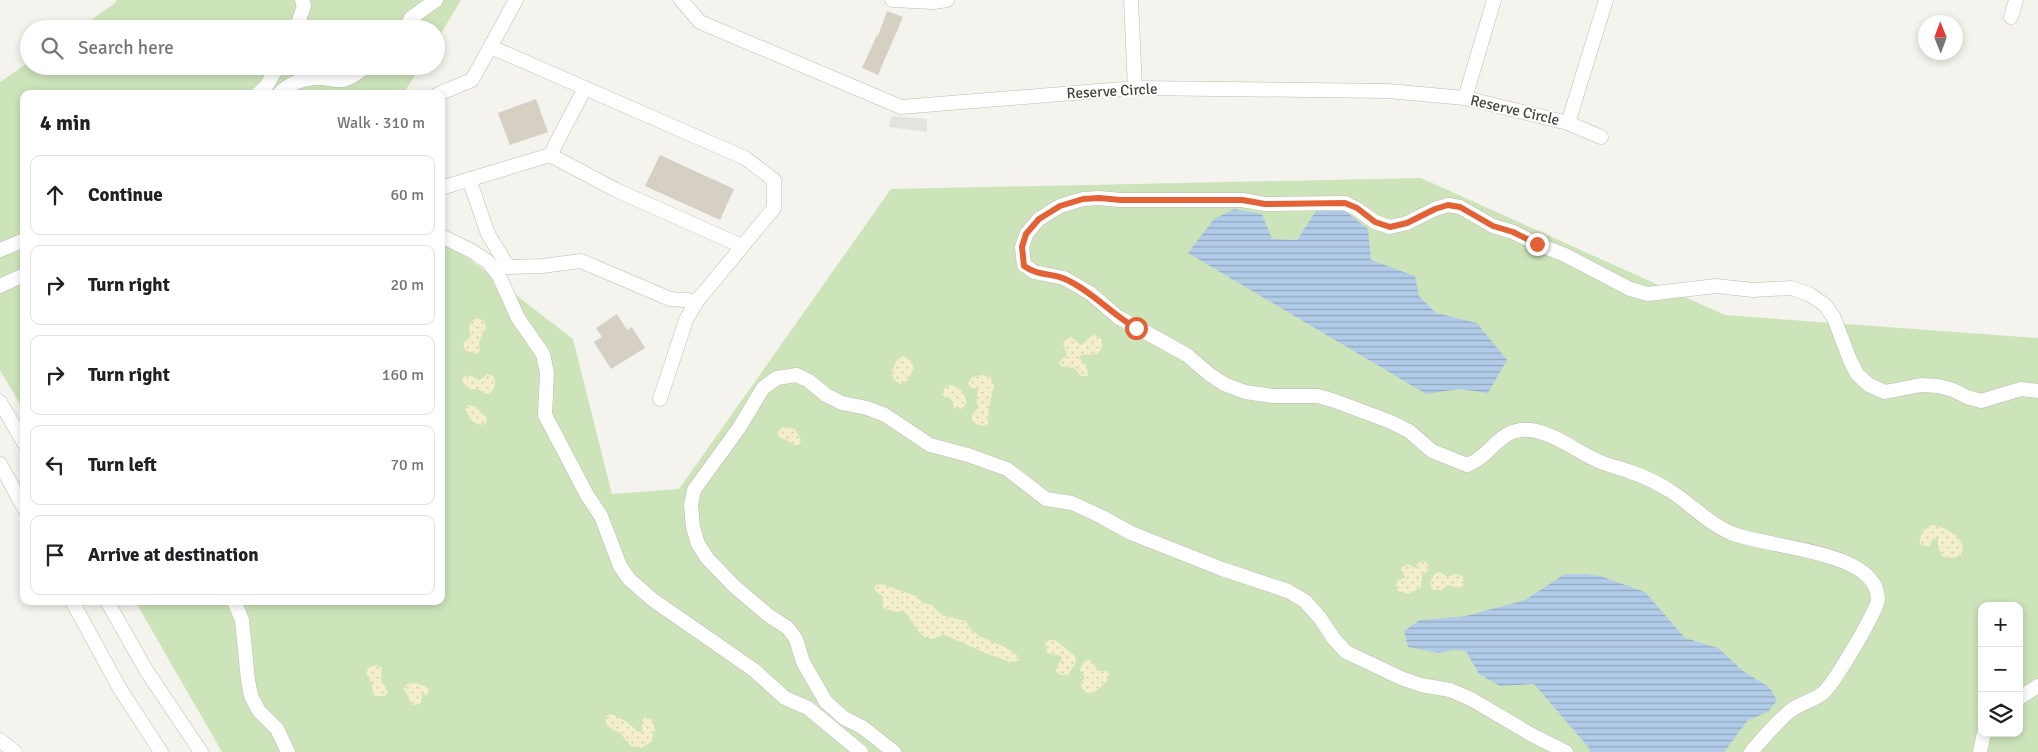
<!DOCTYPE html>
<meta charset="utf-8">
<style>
:root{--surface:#fff;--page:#f2f2f2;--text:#202124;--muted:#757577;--line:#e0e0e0}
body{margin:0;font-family:Signika,sans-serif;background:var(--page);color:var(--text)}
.controls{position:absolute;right:15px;bottom:15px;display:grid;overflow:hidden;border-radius:10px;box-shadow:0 2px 8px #0003}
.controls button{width:45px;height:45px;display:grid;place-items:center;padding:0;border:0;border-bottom:1px solid var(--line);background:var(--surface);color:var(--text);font:25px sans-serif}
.compass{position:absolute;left:1918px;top:15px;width:45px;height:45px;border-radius:50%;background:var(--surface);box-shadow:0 2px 8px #0003;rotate:359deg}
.stop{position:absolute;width:15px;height:15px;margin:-11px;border:4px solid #e26236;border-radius:50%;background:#fff}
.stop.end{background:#e26236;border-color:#fff;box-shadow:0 1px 5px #0008}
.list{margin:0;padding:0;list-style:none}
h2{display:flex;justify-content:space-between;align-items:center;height:65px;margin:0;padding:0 20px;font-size:21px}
h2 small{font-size:16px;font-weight:400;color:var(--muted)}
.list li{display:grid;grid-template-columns:32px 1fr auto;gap:15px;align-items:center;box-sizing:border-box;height:80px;margin:0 10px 10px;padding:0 10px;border:1px solid var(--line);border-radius:10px}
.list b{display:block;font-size:19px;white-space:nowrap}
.list em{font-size:16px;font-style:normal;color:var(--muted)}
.icon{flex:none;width:28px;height:28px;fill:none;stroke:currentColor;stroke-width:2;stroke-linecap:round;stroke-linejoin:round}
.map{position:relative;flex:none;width:2038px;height:752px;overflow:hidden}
.search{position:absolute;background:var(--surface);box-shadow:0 2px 8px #0003;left:20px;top:20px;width:425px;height:55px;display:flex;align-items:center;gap:12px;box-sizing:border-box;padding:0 18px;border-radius:28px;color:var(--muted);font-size:19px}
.panel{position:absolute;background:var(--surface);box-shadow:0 2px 8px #0003;left:20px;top:90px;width:425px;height:515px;border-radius:10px}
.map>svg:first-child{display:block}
</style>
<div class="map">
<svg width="2038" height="752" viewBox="0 0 2038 752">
<defs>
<pattern id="sand-dots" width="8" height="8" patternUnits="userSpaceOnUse" patternTransform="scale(1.25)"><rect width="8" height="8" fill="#f3efce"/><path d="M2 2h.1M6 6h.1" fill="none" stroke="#d2ceb2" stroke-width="1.8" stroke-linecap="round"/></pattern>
<pattern id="water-rules" width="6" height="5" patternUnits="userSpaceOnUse" patternTransform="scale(1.25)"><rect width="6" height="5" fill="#b1cce9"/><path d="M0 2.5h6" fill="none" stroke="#92a7be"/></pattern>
</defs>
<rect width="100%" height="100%" fill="#f5f3ed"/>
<g fill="#cde4bb" fill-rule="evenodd">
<polygon points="117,0 461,0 436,42 436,29 78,29 114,4"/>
<polygon points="29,62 29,66 421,66 403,94 24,94 24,411 0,370 0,82"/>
<path d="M 1421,178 L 1725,315 L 2038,338 L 2038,752 L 222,752 L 135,601 L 441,601 L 441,237 L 573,339 L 612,494 L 679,489 L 891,189 ZM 1982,606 L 2019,606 L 2019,733 L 1982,733 Z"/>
</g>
<g fill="url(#sand-dots)">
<polygon points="477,318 484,321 486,327 479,342 480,352 475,354 465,350 463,343 471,336 469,328 471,321"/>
<path d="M 1094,335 L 1101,338 C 1104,345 1102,350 1096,354 L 1083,355 L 1079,357 L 1087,368 L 1088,376 L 1081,376 L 1074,368 L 1060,366 L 1059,362 L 1067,355 L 1063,344 L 1066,339 L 1071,337 L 1081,345 L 1086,342 L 1088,338 Z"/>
<polygon points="903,356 911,361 914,368 908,380 901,384 894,380 891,373 897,360"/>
<path d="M 488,374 L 493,376 C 497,383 495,390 488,394 L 484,393 L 478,389 L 469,389 L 462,381 L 463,377 C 469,374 473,377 479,380 Z"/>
<path d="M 983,375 L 990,377 L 994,386 L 989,406 L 988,423 C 983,428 976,425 972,420 L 972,415 L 978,408 L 976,398 L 978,390 L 977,388 L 971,388 L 968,383 L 972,377 Z"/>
<path d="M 951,385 C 960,388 967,394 966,404 L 961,409 L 954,408 L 951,398 L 946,398 L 942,394 L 946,386 Z"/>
<polygon points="468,405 474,406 487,418 486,423 480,425 472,421 465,409"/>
<polygon points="782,427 795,429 801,440 799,445 794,445 787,440 779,437 778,432"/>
<path d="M 1933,525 C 1947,528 1964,536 1963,553 L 1954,558 L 1943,557 L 1938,548 L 1938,538 L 1933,539 L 1929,547 L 1920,544 C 1919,536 1924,527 1933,525 Z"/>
<polygon points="1424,561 1428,564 1428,570 1422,576 1421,588 1408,594 1398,591 1396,585 1397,581 1406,577 1401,572 1402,567 1408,564 1415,568 1419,562"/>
<path d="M 1440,572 L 1448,577 L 1455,574 L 1463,576 L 1464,585 L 1459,588 L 1447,585 L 1442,590 L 1433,590 C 1428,584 1431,578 1436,573 Z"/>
<path d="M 882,584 L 916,596 L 923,603 L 932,605 L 942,615 L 966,621 C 977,645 1005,639 1020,659 L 1013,663 L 985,653 L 943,634 C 921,650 916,622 903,610 L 896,612 L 883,608 L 883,597 L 874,589 L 876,585 Z"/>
<polygon points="1049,640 1055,640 1075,656 1076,662 1068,675 1061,675 1056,671 1056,667 1062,659 1061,656 1047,653 1045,644"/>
<path d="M 1089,660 L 1093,662 L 1097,671 L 1106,671 L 1109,675 C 1108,682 1098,691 1091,694 C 1085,692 1080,688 1081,682 L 1085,678 L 1080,670 L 1084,661 Z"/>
<polygon points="376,665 382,668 381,680 388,692 385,696 376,696 373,694 372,683 366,673 369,667"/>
<polygon points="416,683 429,688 428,694 422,695 421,703 415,705 412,704 404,689 407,684"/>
<polygon points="612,714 627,722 638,732 642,732 642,720 645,717 651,719 655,729 651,742 641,748 631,746 620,733 613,730 606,724 606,716"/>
</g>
<polygon fill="#e4e3e0" points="891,116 927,119 927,132 889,127"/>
<g fill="url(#water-rules)">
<polygon points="1234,209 1262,214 1272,239 1297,240 1316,211 1345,211 1368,229 1371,260 1415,276 1419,296 1436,313 1477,323 1507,360 1488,393 1459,389 1426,394 1188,253 1214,219"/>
<polygon points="1565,574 1585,574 1600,576 1645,592 1685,638 1718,648 1743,671 1769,687 1777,700 1768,712 1748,720 1724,752 1590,752 1589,748 1534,684 1500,686 1479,674 1466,651 1454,650 1438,653 1408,647 1404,631 1420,620 1466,616 1525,600"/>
</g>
<g fill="#d5d0c3">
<polygon points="887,11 903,17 878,75 862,68 877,35 878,36"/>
<polygon points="536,99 548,132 510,145 498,113"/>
<polygon points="660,155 734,189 720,220 645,186"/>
<polygon points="617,314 627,330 632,327 645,348 611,369 594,342 602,337 596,328"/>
</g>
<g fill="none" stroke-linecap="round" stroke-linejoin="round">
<g stroke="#bfbbb0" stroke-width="15">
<g id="minor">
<polyline points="681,0 700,22 901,107 1135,88 1388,91 1465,98 1568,123 1601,137"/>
<polyline points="892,0 934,2 947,0"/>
<polyline points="1131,0 1135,88"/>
<polyline points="2011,17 2016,0"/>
<polyline points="296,29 304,6 302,0"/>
<polyline points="405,29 411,18 436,0"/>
<polyline points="258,94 267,85 278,66"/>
<path d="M 279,94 C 291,82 306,77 323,78 C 329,79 336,81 343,80 C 352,78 359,72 367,66"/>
<polyline points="438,94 472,80 516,0"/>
<polyline points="1465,98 1494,0"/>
<polyline points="1568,123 1606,0"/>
<polyline points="550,155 616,190 742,246"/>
<polyline points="469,179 488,234 508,267 542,266 581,261 670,299 697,301 774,208 774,180 745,158 491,47"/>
<polyline points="441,188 550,155 585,88"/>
<polyline points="441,236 472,251 488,262 499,276 518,318 543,354 547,373 545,415 587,495 601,516 620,566 629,579 653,600 754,670 785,698 808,708 861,752"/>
<polyline points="0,250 24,240"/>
<polyline points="0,286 24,275"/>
<polyline points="660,399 686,320 697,301"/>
<polyline points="0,402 24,443"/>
<polyline points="0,464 24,508"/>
<polyline points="72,601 120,689 161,752"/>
<polyline points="107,601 146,670 201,752"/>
<polyline points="234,601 242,620 248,680 251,696 259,711 277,729 288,752"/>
<polyline points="2019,698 2038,686"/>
<polyline points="0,740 15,752"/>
<polyline points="894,752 862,727 844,718 826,702 803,662 796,639 788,628 768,615 734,586 707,558 698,544 693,527 691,505 694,490 739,428 763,388 777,378 797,375 809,381 826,395 842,403 867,408 885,415 930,445 968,455 1007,469 1046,499 1072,503 1102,517 1131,533 1222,569 1288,591 1305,601 1320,618 1334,639 1346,652 1401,678 1421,685 1450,690 1471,699 1532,735 1566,752"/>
<path d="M 1751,752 C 1763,738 1776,723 1790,711 C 1800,703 1813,701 1823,693 C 1833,685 1878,610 1878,599 C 1877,549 1765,548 1731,533 C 1709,524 1692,505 1672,492 C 1658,483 1643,476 1628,471 C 1620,468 1611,466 1603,463 C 1578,453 1557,434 1531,430 C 1499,426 1491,457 1467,465 L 1432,451 L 1409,431 L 1391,422 L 1335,401 L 1318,396 L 1273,396 L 1245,392 L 1224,384 L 1209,374 L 1187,355 L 1118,317 L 1090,293 L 1064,278 L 1034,272 L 1024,265 L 1022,247 L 1027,233 L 1039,219 L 1060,206 L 1083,199 L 1099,198 L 1121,200 L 1242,200 L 1265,204 L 1345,203 L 1357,209 L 1375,222 L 1390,227 L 1407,223 L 1435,209 L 1448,205 L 1460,207 L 1493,226 L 1513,232 L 1537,244 L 1565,255 L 1630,289 L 1648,294 L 1716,286 L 1753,290 L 1791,288 L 1809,294 L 1825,305 L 1834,318 L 1850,360 L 1857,374 L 1869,385 L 1885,392 L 1921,385 L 1938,386 L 1953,390 L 1967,397 L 1981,401 L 2021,389 L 2038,391"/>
<polyline points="1980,752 1984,733"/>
</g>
</g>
<use href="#minor" stroke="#fff" stroke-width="14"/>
</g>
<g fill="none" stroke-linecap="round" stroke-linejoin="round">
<path stroke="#e26236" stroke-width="6" d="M 1136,328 C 1111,314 1092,291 1065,279 C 1049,272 1040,277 1024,266 L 1022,247 L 1026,234 L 1039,219 L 1060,206 L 1083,199 L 1099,198 L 1121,200 L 1242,200 L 1265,204 L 1345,203 L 1357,208 L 1375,222 L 1390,227 L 1407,223 L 1435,209 L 1448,205 L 1460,207 L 1493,226 L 1513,232 L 1537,244"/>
</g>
<g text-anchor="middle" stroke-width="4" stroke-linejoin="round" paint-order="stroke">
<g font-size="15" fill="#49453b" stroke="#fff">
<text transform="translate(1112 91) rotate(-3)" y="5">Reserve Circle</text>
<text transform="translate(1515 110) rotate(13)" y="5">Reserve Circle</text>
</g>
</g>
</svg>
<div class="controls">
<button>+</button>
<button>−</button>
<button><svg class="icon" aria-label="layers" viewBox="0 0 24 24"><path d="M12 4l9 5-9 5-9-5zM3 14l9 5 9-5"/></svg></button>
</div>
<svg class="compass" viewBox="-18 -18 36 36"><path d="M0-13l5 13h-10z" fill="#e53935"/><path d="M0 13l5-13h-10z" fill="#757577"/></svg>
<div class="stop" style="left:1136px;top:328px"></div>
<div class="stop end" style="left:1537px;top:244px"></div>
<div class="search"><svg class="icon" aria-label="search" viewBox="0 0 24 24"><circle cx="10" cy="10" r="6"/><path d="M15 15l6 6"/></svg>Search here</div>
<section class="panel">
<h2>4 min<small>Walk · 310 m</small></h2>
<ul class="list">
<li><svg class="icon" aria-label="ahead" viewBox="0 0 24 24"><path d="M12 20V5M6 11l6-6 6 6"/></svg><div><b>Continue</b></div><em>60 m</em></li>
<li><svg class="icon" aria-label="right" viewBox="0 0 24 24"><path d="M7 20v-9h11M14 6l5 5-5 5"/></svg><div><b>Turn right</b></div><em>20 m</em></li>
<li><svg class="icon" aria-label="right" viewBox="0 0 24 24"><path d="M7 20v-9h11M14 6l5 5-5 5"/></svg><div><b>Turn right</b></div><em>160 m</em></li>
<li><svg class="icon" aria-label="left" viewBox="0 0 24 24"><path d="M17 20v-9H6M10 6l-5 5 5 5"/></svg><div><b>Turn left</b></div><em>70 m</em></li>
<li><svg class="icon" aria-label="arrive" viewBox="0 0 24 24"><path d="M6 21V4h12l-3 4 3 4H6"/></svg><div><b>Arrive at destination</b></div></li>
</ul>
</section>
</div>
